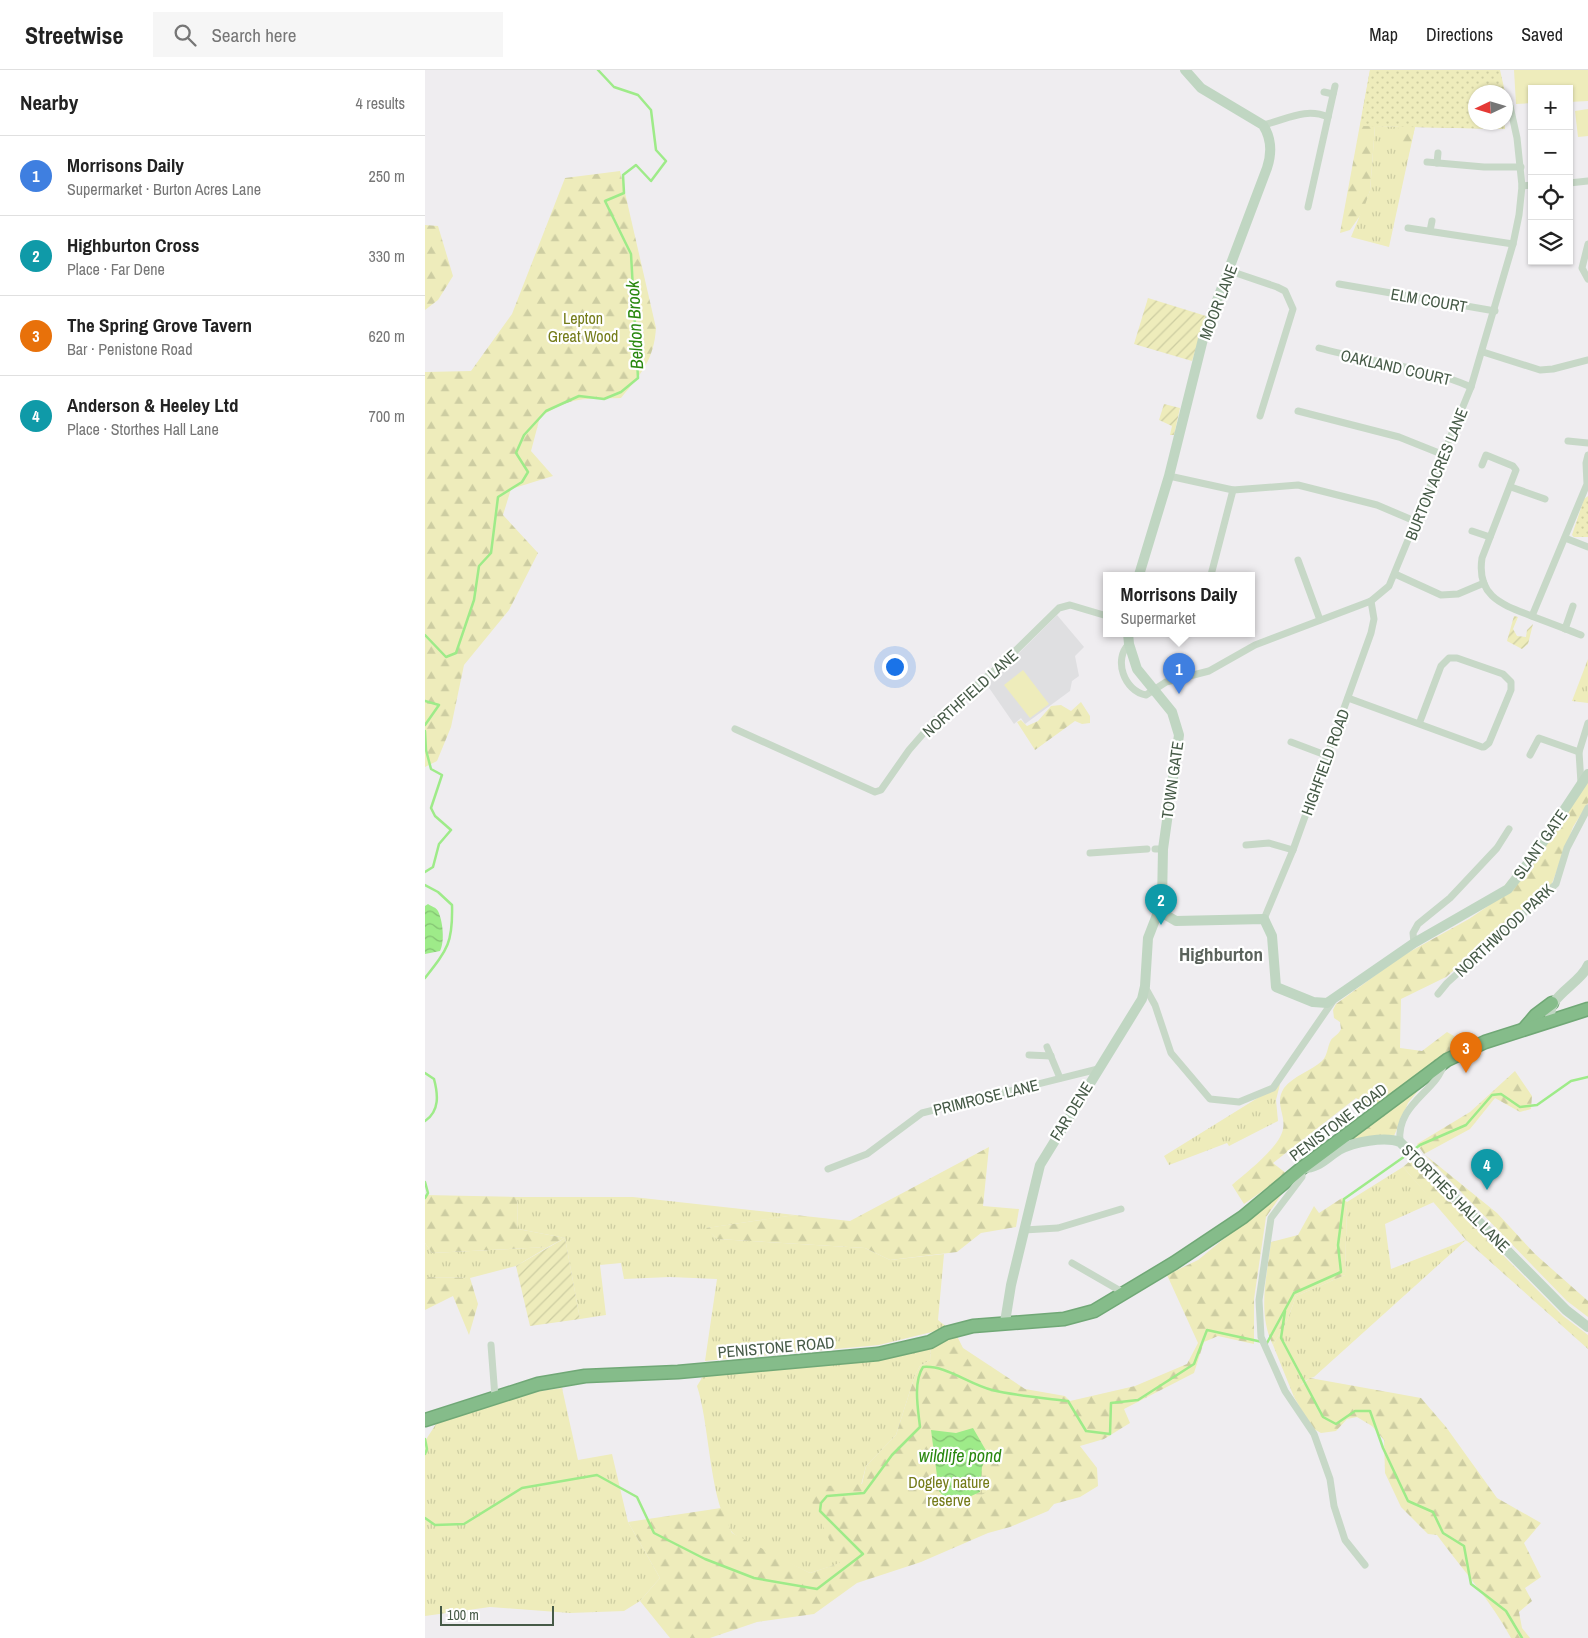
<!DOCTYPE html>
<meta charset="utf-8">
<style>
:root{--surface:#fff;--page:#f6f6f6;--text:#222;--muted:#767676;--line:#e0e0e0;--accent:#1f762b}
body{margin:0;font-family:"Archivo Narrow",sans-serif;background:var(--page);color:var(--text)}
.controls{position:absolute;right:15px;top:15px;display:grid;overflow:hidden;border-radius:0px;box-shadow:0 1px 4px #0004}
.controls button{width:45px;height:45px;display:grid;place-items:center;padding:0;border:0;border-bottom:1px solid var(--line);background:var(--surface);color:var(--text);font:25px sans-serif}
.compass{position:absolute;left:1043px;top:15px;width:45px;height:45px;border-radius:50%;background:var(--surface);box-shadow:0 1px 4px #0004;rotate:266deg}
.scale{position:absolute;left:15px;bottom:12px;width:114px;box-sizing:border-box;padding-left:5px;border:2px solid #465a47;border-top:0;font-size:14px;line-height:18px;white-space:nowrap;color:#465a47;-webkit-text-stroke:4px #fff;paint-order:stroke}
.you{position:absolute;left:469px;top:596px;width:18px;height:18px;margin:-12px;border:4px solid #fff;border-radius:50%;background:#1a73e8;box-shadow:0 0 0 8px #1a73e833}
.badge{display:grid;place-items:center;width:32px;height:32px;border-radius:50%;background:var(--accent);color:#fff;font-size:16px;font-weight:700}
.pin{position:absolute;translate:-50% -41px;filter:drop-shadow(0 1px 2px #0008)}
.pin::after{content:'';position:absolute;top:26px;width:18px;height:15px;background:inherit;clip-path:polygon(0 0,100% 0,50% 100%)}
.popup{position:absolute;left:678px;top:502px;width:152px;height:65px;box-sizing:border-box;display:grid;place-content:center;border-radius:0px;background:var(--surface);filter:drop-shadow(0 1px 4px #0005);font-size:16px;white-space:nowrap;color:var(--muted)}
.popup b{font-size:19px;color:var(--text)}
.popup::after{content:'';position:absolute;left:50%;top:100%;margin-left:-10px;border:10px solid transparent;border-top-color:var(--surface)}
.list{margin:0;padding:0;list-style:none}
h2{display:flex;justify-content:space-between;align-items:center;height:65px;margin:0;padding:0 20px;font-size:21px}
h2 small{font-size:16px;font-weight:400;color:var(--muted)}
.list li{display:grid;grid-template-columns:32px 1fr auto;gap:15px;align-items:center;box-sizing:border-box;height:80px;padding:0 20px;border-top:1px solid var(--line)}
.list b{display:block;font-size:19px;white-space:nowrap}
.list p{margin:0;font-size:16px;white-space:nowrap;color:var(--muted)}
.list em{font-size:16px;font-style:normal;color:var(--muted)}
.icon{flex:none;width:28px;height:28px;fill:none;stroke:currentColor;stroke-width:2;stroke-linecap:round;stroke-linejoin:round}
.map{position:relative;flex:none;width:1163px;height:1568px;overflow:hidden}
header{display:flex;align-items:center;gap:30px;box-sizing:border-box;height:70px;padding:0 25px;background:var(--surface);border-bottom:1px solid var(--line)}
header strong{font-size:24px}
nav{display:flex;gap:28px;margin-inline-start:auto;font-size:18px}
.search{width:350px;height:45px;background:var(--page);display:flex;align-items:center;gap:12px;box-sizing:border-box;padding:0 18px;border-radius:0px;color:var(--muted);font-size:19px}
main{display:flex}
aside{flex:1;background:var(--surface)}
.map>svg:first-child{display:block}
</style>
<header>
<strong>Streetwise</strong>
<div class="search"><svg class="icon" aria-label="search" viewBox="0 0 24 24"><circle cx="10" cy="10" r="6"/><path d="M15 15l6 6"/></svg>Search here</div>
<nav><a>Map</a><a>Directions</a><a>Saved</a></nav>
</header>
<main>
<aside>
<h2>Nearby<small>4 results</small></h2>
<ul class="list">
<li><span class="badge" style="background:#3f7fe0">1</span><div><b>Morrisons Daily</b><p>Supermarket · Burton Acres Lane</p></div><em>250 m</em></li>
<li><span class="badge" style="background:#0f9aa8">2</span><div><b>Highburton Cross</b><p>Place · Far Dene</p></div><em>330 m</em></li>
<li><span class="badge" style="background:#e8710a">3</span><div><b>The Spring Grove Tavern</b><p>Bar · Penistone Road</p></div><em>620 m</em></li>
<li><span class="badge" style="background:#0f9aa8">4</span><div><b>Anderson &amp; Heeley Ltd</b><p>Place · Storthes Hall Lane</p></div><em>700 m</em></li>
</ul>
</aside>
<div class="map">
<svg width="1163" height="1568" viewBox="0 0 1163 1568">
<defs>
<pattern id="grass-tufts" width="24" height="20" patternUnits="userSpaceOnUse" patternTransform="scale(1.25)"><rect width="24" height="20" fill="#eeecbb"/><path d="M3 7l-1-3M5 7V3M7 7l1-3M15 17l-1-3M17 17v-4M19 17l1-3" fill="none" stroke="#cdcda2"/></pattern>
<pattern id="forest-firs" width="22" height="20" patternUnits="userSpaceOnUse" patternTransform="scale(1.25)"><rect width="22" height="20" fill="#eeecbb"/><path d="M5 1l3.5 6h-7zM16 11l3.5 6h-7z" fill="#cdcda2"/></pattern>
<pattern id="wetland-marsh" width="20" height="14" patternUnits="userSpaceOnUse" patternTransform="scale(1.25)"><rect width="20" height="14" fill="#eeecbb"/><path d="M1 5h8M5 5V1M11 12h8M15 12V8" fill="none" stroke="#cdcda2"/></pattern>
<pattern id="park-dots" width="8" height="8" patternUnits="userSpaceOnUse" patternTransform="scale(1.25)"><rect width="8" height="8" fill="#eeecbb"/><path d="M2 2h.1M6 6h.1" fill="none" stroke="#cdcda2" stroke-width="1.8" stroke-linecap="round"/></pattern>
<pattern id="garden-furrows" width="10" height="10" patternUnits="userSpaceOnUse" patternTransform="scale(1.25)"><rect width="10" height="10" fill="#eeecbb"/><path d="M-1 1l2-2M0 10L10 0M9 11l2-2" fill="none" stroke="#cdcda2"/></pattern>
<pattern id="water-waves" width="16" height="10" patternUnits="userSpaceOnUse" patternTransform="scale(1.25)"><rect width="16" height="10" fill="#9eeb89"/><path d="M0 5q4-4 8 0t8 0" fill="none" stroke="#83c172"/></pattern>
</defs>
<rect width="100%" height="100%" fill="#efedf0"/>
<polygon fill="#dfdfe1" points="632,545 659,577 650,586 654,606 647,611 645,621 600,654 596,648 589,654 560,612 594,583"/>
<g fill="url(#grass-tufts)">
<polygon points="950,56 990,57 964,177 926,167 945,121"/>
<polygon points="1163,589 1163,633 1147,631"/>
<polygon points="855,1014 851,1030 853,1051 804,1076 802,1073 744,1095 739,1086"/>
<path d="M 978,1097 L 1009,1132 L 960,1154 L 966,1199 L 1041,1170 L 889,1307 C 879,1309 873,1318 869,1327 L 848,1275 L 862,1251 L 871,1226 L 920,1205 L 922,1132 Z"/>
<polygon points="92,1127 208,1127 370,1145 282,1158 292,1169 440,1178 465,1190 519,1184 513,1250 523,1258 454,1275 280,1291 292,1209 245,1207 199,1209 196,1193 175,1195 181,1245 155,1249 140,1168 93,1159"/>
<polygon points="0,1173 7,1183 123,1177 91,1196 45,1208 0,1207"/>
<path d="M 506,1276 L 505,1290 L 495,1296 L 490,1305 L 471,1365 L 441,1396 L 416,1493 L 385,1503 C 373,1497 312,1469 307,1462 C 284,1431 285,1355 272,1316 L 280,1303 Z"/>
<polygon points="137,1318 153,1390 187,1384 203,1452 235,1508 215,1531 199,1541 145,1543 65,1537 0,1546 0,1371 13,1351 115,1321"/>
</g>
<g fill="url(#forest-firs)">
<polygon points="945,0 969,31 950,56 945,121 937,143 925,160 915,163"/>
<path d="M 975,50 L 1079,53 L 1080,59 L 990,57 L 981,95 C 973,80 970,67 975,50 Z"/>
<path d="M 195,101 L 231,258 C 229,290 216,304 196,328 C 159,329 147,326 115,347 L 106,381 L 128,406 L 86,419 L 78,445 L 113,483 L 84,540 L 39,595 L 26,657 L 12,691 L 0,697 L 0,302 L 46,301 L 87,244 L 140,108 Z"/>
<polygon points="0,155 13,156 28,206 13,230 0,240"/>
<polygon points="656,632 665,646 665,653 657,654 650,651 610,680 592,652 596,650 602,656 613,651 626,636 636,635 646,641"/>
<path d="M 1163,712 L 1163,733 L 1148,757 L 1126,816 L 1021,907 L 976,929 L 975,978 L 997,981 L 1022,962 L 1029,966 L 1027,983 L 949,1039 L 931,1028 L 848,1093 L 862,1104 L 819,1134 L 807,1115 C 821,1103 855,1077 858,1059 C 861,1044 849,1033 859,1018 C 868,1006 886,1001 897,991 C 903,985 902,977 906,970 C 908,967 914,964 916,959 L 915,952 L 909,948 L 908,940 L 911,934 L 977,886 L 1044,849 L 1063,836 Z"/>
<polygon points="1090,1001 1107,1026 1106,1039 1095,1042 1070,1028 1045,1059 999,1084 1072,1143 1110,1184 1163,1231 1163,1247 1142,1231 999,1084 992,1074 1045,1042"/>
<polygon points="1001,1011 983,1033 969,1066 920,1073"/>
<polygon points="564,1077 558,1136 594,1139 591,1157 556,1163 532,1182 465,1190 440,1178 292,1169 281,1158 370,1145 425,1151"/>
<polygon points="985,1091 1138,1246 1163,1265 1163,1279 1041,1170 978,1097"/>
<polygon points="861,1118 841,1147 829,1229 829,1274 793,1266 779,1272 769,1303 699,1339 705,1353 679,1369 655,1376 672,1398 673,1416 655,1427 629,1434 623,1441 585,1457 563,1463 496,1492 432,1513 389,1544 332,1552 285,1568 245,1568 215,1531 235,1508 203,1452 296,1438 307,1463 385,1503 415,1493 385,1428 400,1416 437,1414 441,1396 471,1365 490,1305 495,1296 505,1290 506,1276 531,1264 538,1278 600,1319 640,1326 645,1331 710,1316 762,1294 773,1273 742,1205 773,1190"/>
<polygon points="0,1125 92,1127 93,1159 140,1168 123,1177 7,1183 0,1173"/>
<path d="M 917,1128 L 922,1132 L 920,1205 L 871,1226 L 862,1251 L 848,1275 C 832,1243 842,1205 846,1172 L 873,1165 L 889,1136 L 894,1143 Z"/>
<polygon points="0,1207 45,1208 53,1234 44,1265 28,1226 0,1240"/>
<path d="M 885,1308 L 996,1328 L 1021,1357 L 1072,1428 L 1116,1453 L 1099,1473 L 1116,1507 L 1100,1518 L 1107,1531 L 1094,1542 L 1097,1558 L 1105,1568 L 1086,1568 C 1066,1531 1037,1499 1012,1465 L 1003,1464 L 976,1437 L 960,1403 L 959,1370 L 947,1356 L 932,1347 L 922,1349 L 911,1361 L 896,1363 L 887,1358 L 869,1327 L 873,1318 Z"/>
</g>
<polygon fill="url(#wetland-marsh)" points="558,1391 562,1401 563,1421 546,1432 535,1434 530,1432"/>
<g fill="url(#park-dots)">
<polygon points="945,0 1075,0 1080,22 1050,22 1050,52 1079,53 1080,59 935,56"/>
<polygon points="1163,426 1163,467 1149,467 1147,465 1159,429"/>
</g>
<g fill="url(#garden-furrows)">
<polygon points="723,228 781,246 767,291 709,274"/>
<polygon points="739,334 755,338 749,365 745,365 747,356 734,350"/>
<polygon points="1089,546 1093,547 1088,559 1092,566 1101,567 1102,560 1108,554 1103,574 1097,579 1082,571"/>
<polygon points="140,1168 155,1249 105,1256 91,1196"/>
</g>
<g fill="#eeecbb">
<polygon points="1089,0 1163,0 1163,31 1144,32 1144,19 1107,19 1107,33 1091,34"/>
<polygon points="1163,39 1163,66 1153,67 1150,41"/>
<polygon points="598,600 624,634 605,648 579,615"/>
</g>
<g fill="url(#water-waves)">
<path d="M 3,834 C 7,837 11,837 13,841 C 18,851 20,872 15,881 L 0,884 L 0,836 Z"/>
<polygon points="548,1358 563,1384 557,1397 555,1422 526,1435 514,1421 506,1360 531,1363"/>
</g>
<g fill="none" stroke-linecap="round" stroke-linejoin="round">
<g stroke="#9eeb89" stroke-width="2.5">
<polyline points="0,565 21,587 31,583 49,530 54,496 66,483 73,427 97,412 103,402 91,383 99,365 121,341 154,326 179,329 196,322 213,308 206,184 180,131 199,123 198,105 211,95 226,111 241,91 231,80 226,40 213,25 189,17 173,0"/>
<polyline points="0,631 14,635 0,655"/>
<polyline points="0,661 1,680 6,699 17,705 6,738 10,746 26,760 14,774 8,797 0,802"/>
<path d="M 0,815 L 13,822 L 27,835 C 28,872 23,879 0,908"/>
<path d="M 0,1003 L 9,1009 C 13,1024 15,1041 0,1051"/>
<polyline points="987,1081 995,1075 1041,1055 1067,1025 1076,1024 1095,1037 1112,1035 1146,1011 1163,1007"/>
<polyline points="0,1112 3,1123 0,1128"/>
<polyline points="860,1241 856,1268 898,1347 911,1354 930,1341 945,1341 958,1378 983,1431 1008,1442 1018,1463 1039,1476 1046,1514 1081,1541 1097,1568"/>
<polyline points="0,1369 2,1379 0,1384"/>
<path d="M 0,1448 L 10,1455 L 39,1454 L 97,1418 L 172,1405 L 212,1427 L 229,1463 L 280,1489 L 329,1508 L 392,1519 L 438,1484 L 395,1441 L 396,1433 L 402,1426 L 439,1423 L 467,1385 L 495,1357 C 493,1339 488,1312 498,1297 C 521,1295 543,1314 567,1320 C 592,1326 618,1328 643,1331 L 661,1361 L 685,1364 L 686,1333 L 713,1330 L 769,1294 L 782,1260 L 842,1273 L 869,1223 L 916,1202 L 913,1175 L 919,1129 L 983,1084"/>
</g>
<g stroke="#70a876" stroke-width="15">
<g id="highway">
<polyline points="1099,959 1111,945 1127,933"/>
<polyline points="0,1350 113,1314 160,1306 253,1302 453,1284 505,1272 521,1263 548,1256 639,1249 669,1241 749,1193 818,1147 877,1098 1022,990 1060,972 1163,939"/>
</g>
</g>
<g stroke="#c7d8c7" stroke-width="7">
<polyline points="899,22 908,24"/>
<path d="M 838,55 C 861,50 880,37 903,47"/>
<polyline points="1002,92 1059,97 1096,97"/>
<polyline points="1012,93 1013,83"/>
<polyline points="1144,113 1163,111"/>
<polyline points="1097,116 1107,115"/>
<polyline points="883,137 910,16"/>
<polyline points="983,158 1088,174"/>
<polyline points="1005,161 1007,151"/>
<polyline points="1163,174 1157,198 1163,209"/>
<polyline points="805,201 852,217 860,221 868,239 835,346"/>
<polyline points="914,214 1070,241"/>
<path d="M 894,278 C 944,292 999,296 1046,317"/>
<polyline points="1058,282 1115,300 1128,299 1163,290"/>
<polyline points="873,341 974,367 1019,385"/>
<polyline points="1143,371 1163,373"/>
<path d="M 1057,395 L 1061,385 L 1088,396 L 1091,400 L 1057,488 C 1051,528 1079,535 1109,547 C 1125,553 1141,559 1156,565"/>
<polyline points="744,406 808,420 873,415 952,435 992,452"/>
<polyline points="1086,417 1120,429"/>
<polyline points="1047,461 1065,467"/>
<polyline points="1140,468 1163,477"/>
<polyline points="873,490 895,550"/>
<polyline points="970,504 1016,525 1033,524 1059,513"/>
<polyline points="786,505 808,420"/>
<polyline points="1107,546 1162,414 1161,393 1163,385"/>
<polyline points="1140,559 1148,536"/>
<path d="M 704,574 C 688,589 699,621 721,625 L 741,612 L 784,601 L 830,575 L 946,531 L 964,516 L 1046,317 L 1088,174 L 1094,145 L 1097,116 L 1092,68 L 1085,36"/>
<polyline points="923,628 1057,677 1059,677 1064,673 1086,620 1086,612 1078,604 1032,588 1024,588 1016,596 994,654"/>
<polyline points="310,659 450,722 456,720 484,680 511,649 577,594 634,538 645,535 682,546"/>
<polyline points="866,672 903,686"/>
<polyline points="1105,685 1114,668 1154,682"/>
<polyline points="1156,713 1154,682 1163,653"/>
<polyline points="821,775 844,773 868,780"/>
<polyline points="730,779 738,779"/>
<polyline points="665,783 722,779"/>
<polyline points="839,849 868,780 946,563 949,549 946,531"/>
<polyline points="989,873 988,863 993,854 1025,828 1072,778 1084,759"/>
<polyline points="720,917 730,935 746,983 785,1029 814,1032 848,1018 908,931"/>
<polyline points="1013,924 1022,913 1131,814 1142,778 1163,738"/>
<polyline points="622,977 635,1008"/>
<polyline points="604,985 626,986"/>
<path d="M 975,1072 C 971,1033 1013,1021 1019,993"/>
<polyline points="877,1098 877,1107 846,1148 834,1230 836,1267 860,1321 889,1364 905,1409 909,1436 920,1470 940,1495"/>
<polyline points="403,1099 442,1084 497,1043 673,999"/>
<polyline points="599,1160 633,1158 696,1139"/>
<polyline points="647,1193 699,1223"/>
<polyline points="66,1275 70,1327"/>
</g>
<g stroke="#c0d6c2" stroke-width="10">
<path d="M 714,505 L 744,406 L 779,265 L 842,98 C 847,83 847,69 838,55 L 776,18 L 760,0"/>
<polyline points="734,841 751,851 839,849 847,866 851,917 888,932 902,933 989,873 1083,819 1108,787 1163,704"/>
<path d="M 1126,950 C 1119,927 1155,915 1163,895"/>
<path d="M 877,1098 C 893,1099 901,1088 914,1080 C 928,1072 960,1066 975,1072 L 1141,1240 L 1163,1257"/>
<polyline points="580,1252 586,1215 615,1095 717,929 720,916 723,868 737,832 738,779 754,665 747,642 712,599 704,574 703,563"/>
</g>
<use href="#highway" stroke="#85bc8a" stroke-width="12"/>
</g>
<g text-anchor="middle" stroke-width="4.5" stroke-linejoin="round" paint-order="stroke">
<g font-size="16" fill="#465a47" stroke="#fff">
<text transform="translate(1004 230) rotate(10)" y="6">ELM COURT</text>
<text transform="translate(793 232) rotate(-69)" y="6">MOOR LANE</text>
<text transform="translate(971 297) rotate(13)" y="6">OAKLAND COURT</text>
<text transform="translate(1011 404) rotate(-68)" y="6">BURTON ACRES LANE</text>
<text transform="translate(545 623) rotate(-42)" y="6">NORTHFIELD LANE</text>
<text transform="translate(900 692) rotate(-70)" y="6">HIGHFIELD ROAD</text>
<text transform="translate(747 710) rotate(-82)" y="6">TOWN GATE</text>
<text transform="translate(1115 774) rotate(-55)" y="6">SLANT GATE</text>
<text transform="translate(1079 860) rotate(-43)" y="6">NORTHWOOD PARK</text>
<text transform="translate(561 1027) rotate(-14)" y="6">PRIMROSE LANE</text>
<text transform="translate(646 1041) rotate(-58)" y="6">FAR DENE</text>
<text transform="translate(913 1052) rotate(-37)" y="6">PENISTONE ROAD</text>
<text transform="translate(1031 1128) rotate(45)" y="6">STORTHES HALL LANE</text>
<text transform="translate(351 1277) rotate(-5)" y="6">PENISTONE ROAD</text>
</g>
<g font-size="16" fill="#747b18" stroke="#fff">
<text x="158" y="254">Lepton<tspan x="158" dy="18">Great Wood</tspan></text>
<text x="524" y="1418">Dogley nature<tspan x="524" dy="18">reserve</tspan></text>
</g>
<g font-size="18" font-style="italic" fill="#29880f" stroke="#fff">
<text transform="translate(210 255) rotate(-93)" y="6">Beldon Brook</text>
<text x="535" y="1392">wildlife pond</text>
</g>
<g font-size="19" font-weight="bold" fill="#5a625b" stroke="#fff">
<text x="796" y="891">Highburton</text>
</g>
</g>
</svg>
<div class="controls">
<button>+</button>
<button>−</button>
<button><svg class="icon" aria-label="locate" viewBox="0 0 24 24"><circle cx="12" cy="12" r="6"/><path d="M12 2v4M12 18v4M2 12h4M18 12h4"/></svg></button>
<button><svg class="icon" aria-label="layers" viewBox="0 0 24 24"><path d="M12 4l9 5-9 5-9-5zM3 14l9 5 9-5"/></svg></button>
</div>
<svg class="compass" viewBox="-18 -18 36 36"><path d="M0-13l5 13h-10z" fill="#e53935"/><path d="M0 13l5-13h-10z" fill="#767676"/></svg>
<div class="scale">100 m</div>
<div class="you"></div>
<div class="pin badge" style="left:754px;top:624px;background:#3f7fe0">1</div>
<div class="popup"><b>Morrisons Daily</b>Supermarket</div>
<div class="pin badge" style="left:736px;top:855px;background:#0f9aa8">2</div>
<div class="pin badge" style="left:1041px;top:1003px;background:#e8710a">3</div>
<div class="pin badge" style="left:1062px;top:1120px;background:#0f9aa8">4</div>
</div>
</main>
